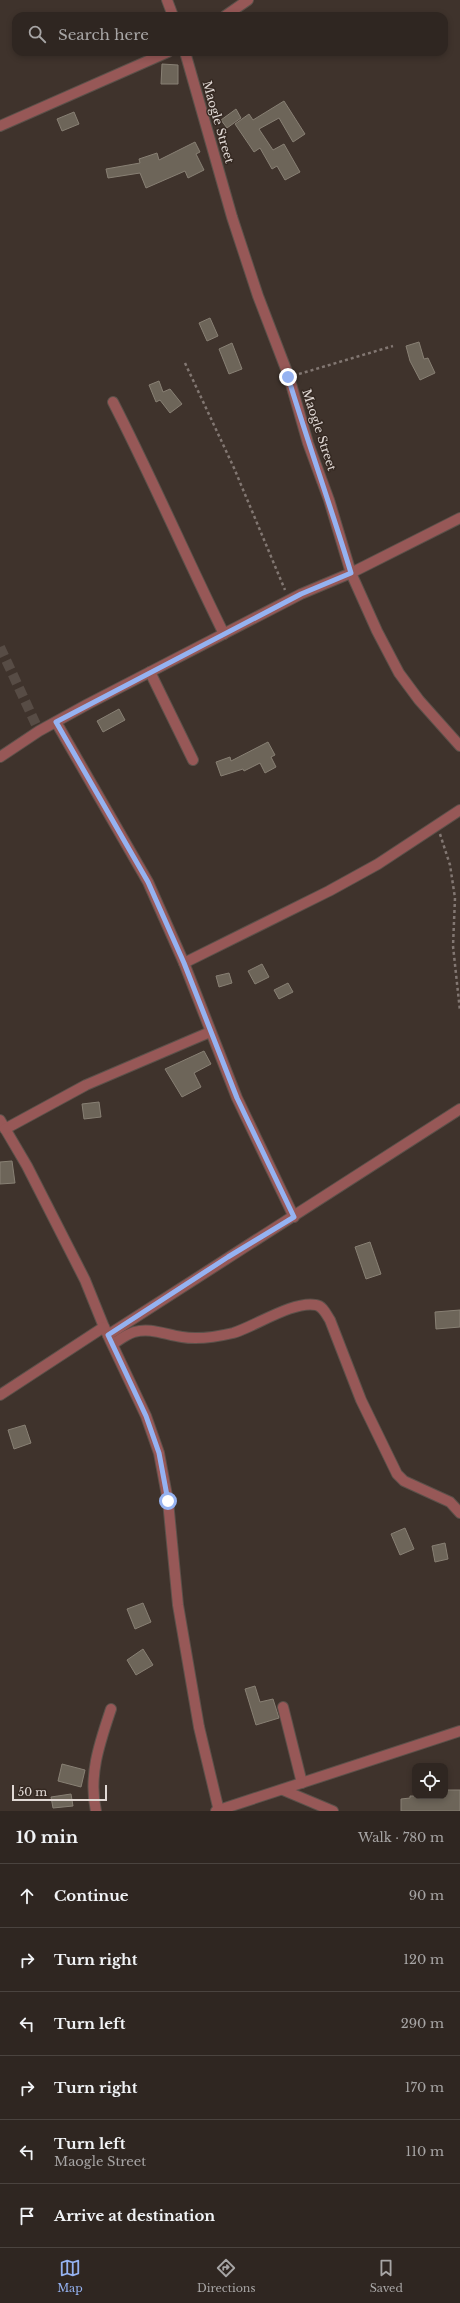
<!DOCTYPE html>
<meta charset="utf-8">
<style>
:root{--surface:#2f2621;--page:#372e2a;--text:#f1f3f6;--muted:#a7a5a5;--line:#4a433f;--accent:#95b2f1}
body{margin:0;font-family:"Libre Baskerville",serif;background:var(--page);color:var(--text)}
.controls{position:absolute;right:12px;bottom:12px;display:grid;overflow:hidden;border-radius:8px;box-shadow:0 2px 6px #0003}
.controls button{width:36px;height:36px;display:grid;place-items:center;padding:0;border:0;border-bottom:1px solid var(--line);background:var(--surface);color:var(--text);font:20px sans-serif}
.scale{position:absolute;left:12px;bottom:10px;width:95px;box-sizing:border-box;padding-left:4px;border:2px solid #e1d9d5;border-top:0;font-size:11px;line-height:14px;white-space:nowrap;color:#e1d9d5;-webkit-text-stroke:3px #352922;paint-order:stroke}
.stop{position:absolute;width:12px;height:12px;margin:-9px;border:3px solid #95b2f1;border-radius:50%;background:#fff}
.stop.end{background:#95b2f1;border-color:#fff;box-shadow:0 1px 4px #0008}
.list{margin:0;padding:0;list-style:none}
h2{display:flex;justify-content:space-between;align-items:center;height:52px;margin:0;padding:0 16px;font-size:17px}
h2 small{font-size:13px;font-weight:400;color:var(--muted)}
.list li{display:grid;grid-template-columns:26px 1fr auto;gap:12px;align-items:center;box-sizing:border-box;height:64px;padding:0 16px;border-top:1px solid var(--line)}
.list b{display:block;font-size:15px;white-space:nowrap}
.list p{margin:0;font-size:13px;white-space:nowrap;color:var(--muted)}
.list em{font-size:13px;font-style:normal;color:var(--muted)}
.icon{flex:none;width:22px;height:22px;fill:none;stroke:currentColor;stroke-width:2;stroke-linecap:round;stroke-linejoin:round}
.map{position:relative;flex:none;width:460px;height:1811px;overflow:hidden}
.search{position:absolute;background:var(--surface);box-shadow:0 2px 6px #0003;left:12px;right:12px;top:12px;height:44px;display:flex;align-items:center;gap:10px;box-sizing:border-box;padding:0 14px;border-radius:12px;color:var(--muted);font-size:15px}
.sheet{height:436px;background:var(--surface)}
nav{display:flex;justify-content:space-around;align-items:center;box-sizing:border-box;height:56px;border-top:1px solid var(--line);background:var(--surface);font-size:11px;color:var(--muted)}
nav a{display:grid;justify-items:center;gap:2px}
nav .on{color:var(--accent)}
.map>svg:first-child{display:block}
</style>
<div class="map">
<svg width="460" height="1811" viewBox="0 0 460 1811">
<rect width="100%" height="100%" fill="#3f332c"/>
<g fill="#6d6559" stroke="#888074">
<polygon points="162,64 178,65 178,84 161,84"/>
<polygon points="284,101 305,134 293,142 279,118 259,129 273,150 284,144 300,172 285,180 277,166 272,169 260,148 254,152 235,124 249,114 253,120"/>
<polygon points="236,109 241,118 227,128 221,120"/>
<polygon points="74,112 79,124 62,131 57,119"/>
<polygon points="195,142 200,152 196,154 204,170 188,178 185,171 146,188 140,173 108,178 106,169 140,163 139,159 157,153 159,160"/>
<polygon points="210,318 218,336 207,341 199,323"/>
<polygon points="419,342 424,359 428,358 435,373 420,380 410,361 406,346"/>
<polygon points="232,343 242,369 229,374 219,349"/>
<polygon points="159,381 163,392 170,389 182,404 170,413 160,400 156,402 149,385"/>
<polygon points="119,709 125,720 103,732 97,721"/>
<polygon points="268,742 275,755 271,757 276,767 265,773 260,763 244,771 243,769 221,776 216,762 230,757 231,761"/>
<polygon points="262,964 269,977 255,984 248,971"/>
<polygon points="229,973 232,983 219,987 216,976"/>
<polygon points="288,983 293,992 279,999 274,990"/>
<polygon points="204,1051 211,1064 194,1073 201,1087 182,1097 165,1069"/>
<polygon points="99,1102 101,1117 84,1119 82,1104"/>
<polygon points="12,1161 15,1183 0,1184 0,1162"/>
<polygon points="370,1242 381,1274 366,1279 355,1247"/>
<polygon points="460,1310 460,1327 436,1329 435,1312"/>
<polygon points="25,1425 31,1443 14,1449 8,1430"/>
<polygon points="405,1528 414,1549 400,1555 391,1534"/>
<polygon points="445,1543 448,1559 435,1562 432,1546"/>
<polygon points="143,1603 151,1622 135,1629 127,1609"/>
<polygon points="143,1649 153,1665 136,1675 127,1660"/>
<polygon points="255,1686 260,1702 273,1699 279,1718 256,1725 245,1689"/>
<polygon points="62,1764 85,1770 81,1787 58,1781"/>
<polygon points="445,1790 460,1790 460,1811 401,1811 401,1799 410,1798 410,1796 445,1796"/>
<polygon points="71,1794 73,1806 53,1808 51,1797"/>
</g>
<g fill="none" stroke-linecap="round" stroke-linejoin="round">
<polyline stroke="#574c45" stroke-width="10" stroke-dasharray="10 5" stroke-linecap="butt" points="0,647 39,731"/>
<g stroke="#5c514a" stroke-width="12">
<g id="minor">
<polyline points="167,0 173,16"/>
<polyline points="225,16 248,0"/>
<polyline points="185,52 232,217 258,296 289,377 308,443 329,500 351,573 377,631 399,673 419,700 460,746"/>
<polyline points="0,126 168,52"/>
<path d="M 113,402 C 152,478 186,557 224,634"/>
<polyline points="150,672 193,760"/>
<polyline points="56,722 148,882 184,963 237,1098 294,1217"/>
<polyline points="0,757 39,731 88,704 301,594 351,573 460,518"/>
<polyline points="184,963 329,891 378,864 460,810"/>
<polyline points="0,1120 27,1166 85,1280 104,1327 146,1416 159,1453 168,1501 178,1605 199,1727 219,1811"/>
<polyline points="5,1129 86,1085 210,1032"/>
<polyline points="108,1335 460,1109"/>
<path d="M 113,1344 C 119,1340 127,1334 134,1332 C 151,1327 166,1335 182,1337 C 199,1340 216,1337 233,1333 C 254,1327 294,1300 316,1305 C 323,1306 326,1314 330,1320 L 361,1400 L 397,1474 L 404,1481 L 450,1502 L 460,1513"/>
<polyline points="0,1395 104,1327"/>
<polyline points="283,1707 302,1783"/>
<polyline points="283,1790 333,1811"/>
<path d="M 96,1811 C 88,1775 100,1742 111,1709"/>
<polyline points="216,1811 460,1731"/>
</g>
</g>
<g stroke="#827772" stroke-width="2.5" stroke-dasharray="3 3" stroke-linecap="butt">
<polyline points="185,363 234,468 285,590"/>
<polyline points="299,374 393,346"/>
<polyline points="440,834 450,865 455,898 453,946 460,1011"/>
</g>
<use href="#minor" stroke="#975857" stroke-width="10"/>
</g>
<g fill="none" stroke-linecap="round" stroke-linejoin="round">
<path stroke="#95b2f1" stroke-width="5" d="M 168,1501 L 159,1453 L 146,1416 L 108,1335 L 228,1257 L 294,1217 L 237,1098 L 184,963 L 148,882 L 56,722 L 301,594 L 351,573 C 331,507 308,443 288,377"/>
</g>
<g text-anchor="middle" stroke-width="3" stroke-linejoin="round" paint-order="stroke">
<g font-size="12" fill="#e1d9d5" stroke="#352922">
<text transform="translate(218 122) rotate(74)" y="4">Maogle Street</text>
<text transform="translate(319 430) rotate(72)" y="4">Maogle Street</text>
</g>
</g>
</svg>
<div class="controls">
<button><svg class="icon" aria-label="locate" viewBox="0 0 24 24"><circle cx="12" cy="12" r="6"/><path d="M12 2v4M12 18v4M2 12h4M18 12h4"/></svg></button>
</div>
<div class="scale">50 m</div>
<div class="stop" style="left:168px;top:1501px"></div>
<div class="stop end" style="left:288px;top:377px"></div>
<div class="search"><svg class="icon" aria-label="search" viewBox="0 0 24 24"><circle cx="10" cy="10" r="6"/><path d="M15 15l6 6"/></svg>Search here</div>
</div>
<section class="sheet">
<h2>10 min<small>Walk · 780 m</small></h2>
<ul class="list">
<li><svg class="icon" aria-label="ahead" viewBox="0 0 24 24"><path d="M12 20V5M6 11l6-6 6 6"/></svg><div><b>Continue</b></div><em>90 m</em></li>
<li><svg class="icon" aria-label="right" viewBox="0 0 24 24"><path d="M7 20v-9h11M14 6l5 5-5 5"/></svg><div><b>Turn right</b></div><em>120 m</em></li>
<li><svg class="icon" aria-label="left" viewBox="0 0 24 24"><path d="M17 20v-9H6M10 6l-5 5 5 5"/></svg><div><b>Turn left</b></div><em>290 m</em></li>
<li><svg class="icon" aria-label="right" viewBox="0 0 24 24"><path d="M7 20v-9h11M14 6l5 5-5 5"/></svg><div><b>Turn right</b></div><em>170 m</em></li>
<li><svg class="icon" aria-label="left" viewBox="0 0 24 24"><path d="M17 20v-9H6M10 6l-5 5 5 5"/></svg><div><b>Turn left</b><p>Maogle Street</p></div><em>110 m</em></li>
<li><svg class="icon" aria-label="arrive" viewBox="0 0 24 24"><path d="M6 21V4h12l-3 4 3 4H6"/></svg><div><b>Arrive at destination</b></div></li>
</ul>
</section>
<nav>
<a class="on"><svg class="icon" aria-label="map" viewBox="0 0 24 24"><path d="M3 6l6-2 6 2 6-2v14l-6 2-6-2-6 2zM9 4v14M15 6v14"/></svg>Map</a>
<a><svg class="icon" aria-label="directions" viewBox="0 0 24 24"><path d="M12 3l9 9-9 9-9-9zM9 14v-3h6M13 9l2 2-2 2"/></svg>Directions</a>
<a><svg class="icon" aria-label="saved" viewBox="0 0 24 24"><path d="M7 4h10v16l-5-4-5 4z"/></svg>Saved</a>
</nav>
